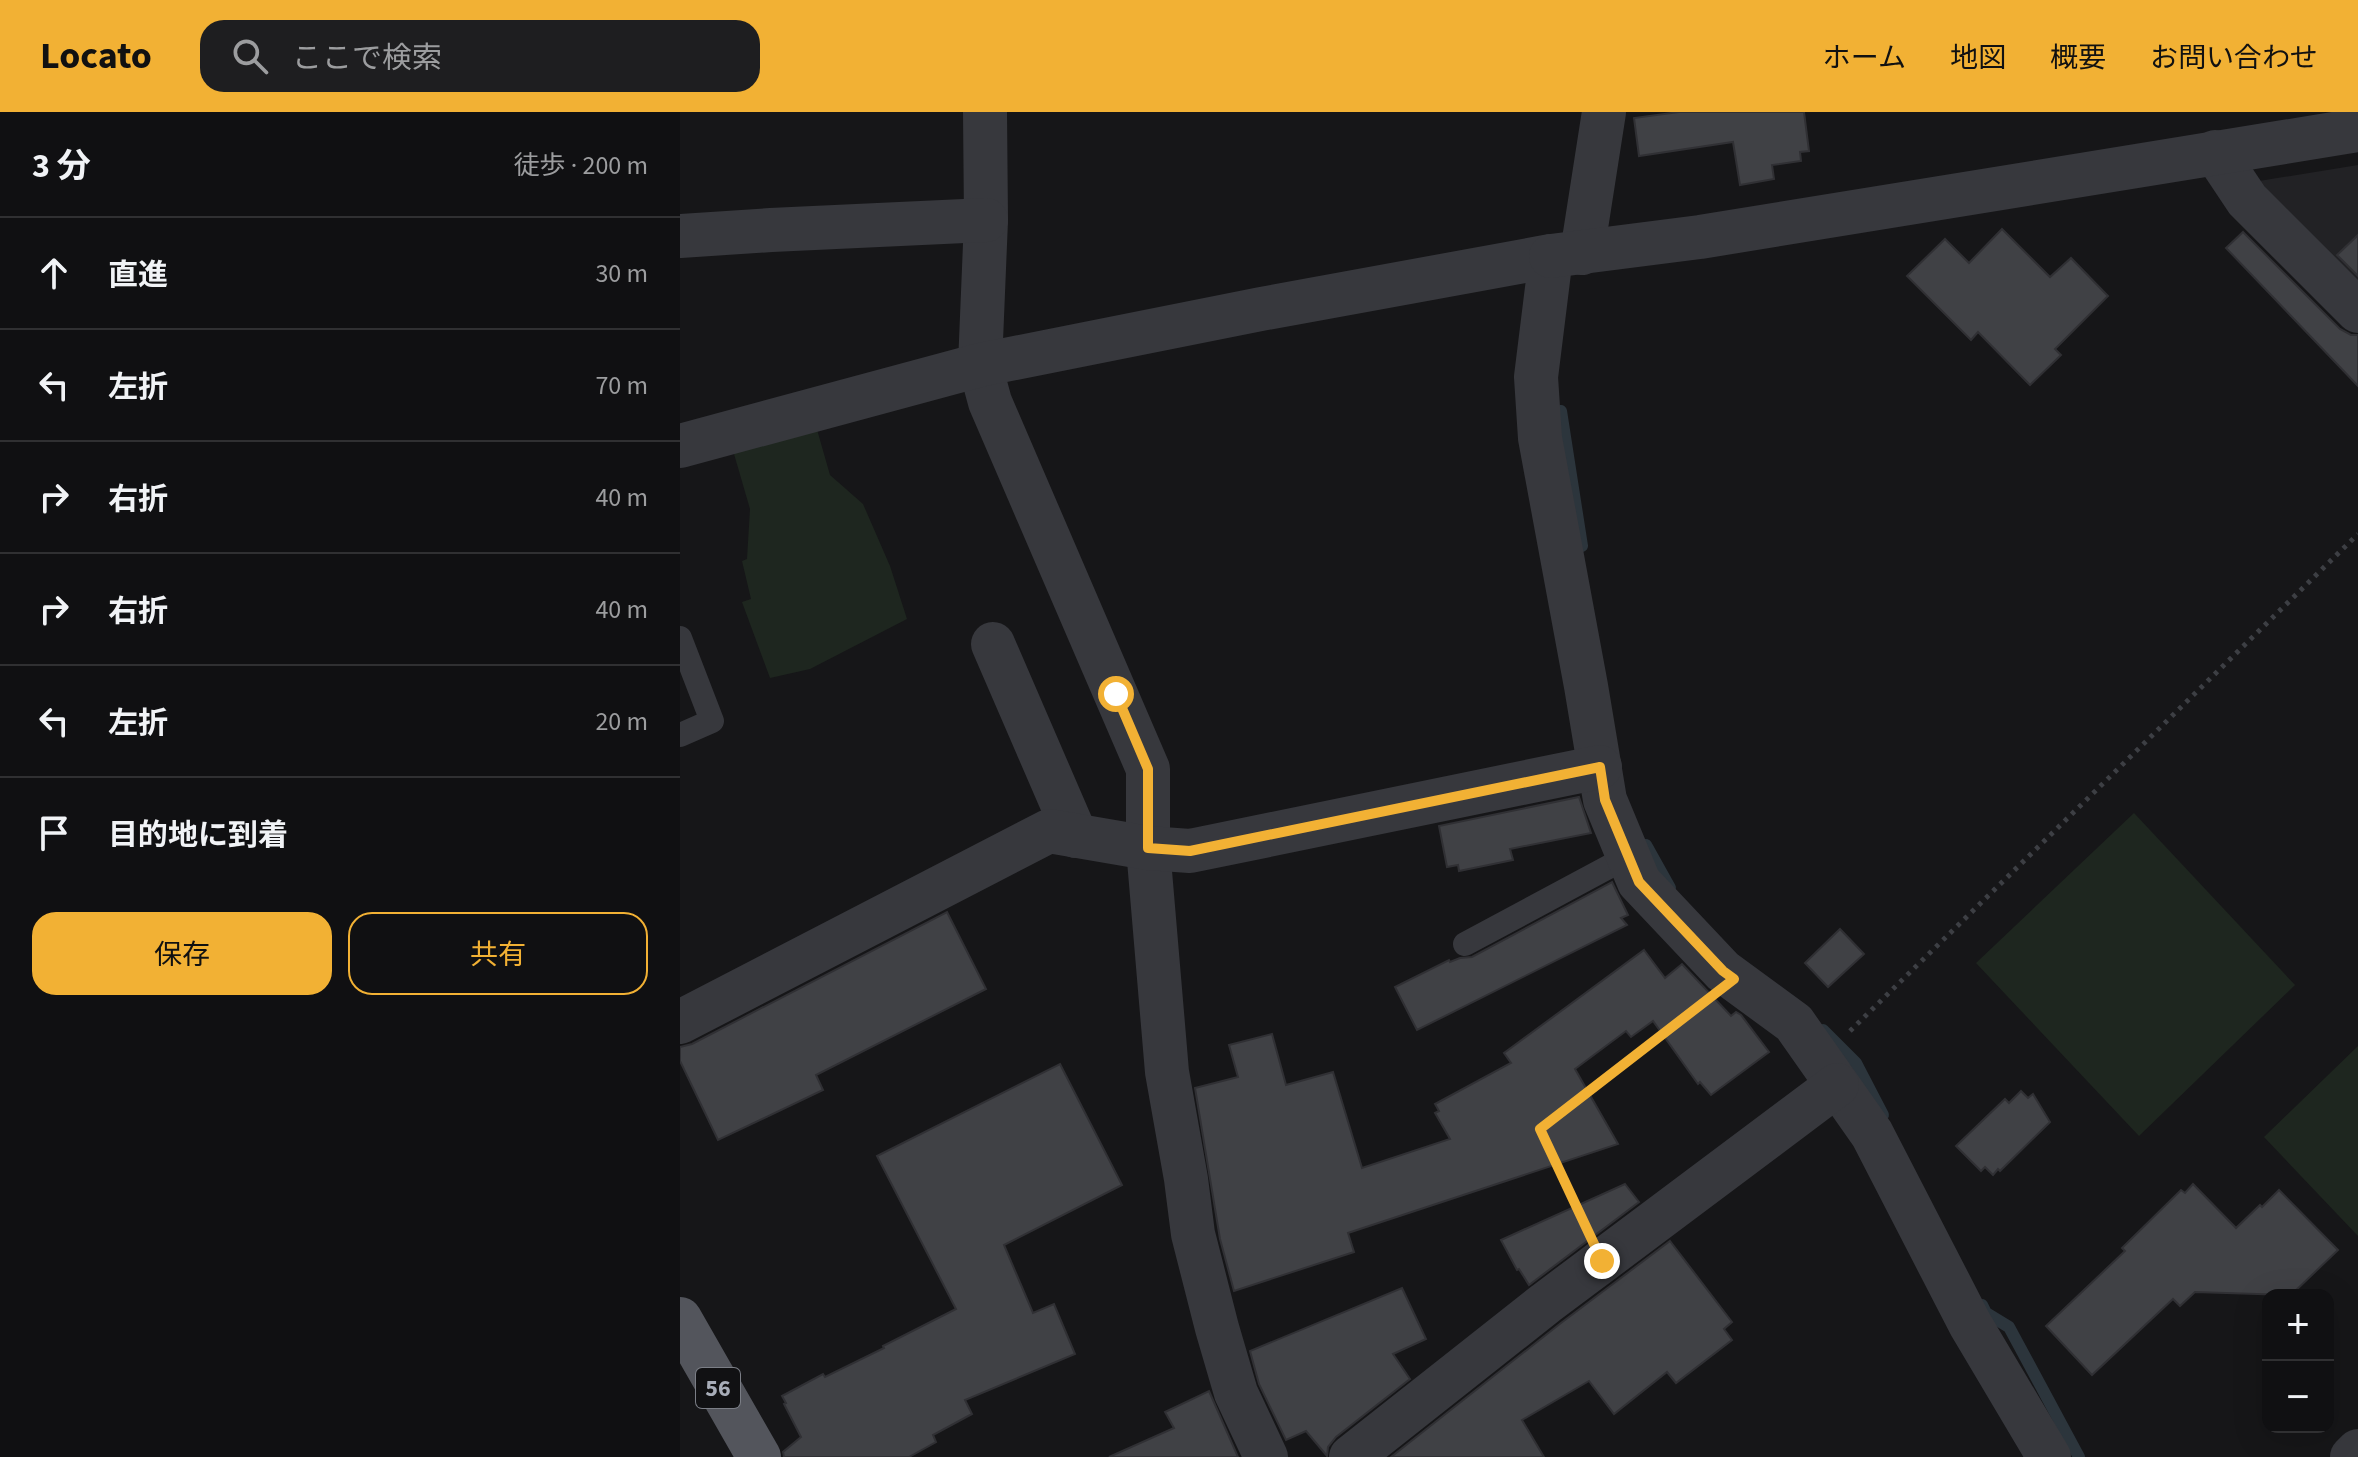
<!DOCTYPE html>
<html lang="ja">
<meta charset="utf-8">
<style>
:root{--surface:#101012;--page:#1e1e20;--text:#f1f3f6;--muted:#9c9d9f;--line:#303032;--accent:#f2b134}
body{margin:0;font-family:"Source Sans 3","Noto Sans JP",sans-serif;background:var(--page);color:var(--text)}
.controls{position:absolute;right:24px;bottom:24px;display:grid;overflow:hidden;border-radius:16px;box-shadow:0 8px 32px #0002}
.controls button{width:72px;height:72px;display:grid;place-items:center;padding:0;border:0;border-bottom:2px solid var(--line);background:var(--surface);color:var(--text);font:40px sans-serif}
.stop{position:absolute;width:24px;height:24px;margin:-18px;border:6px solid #f2b134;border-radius:50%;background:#fff}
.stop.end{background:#f2b134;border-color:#fff;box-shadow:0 2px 8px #0008}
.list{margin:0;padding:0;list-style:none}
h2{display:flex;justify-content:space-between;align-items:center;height:104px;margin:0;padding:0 32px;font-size:34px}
h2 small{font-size:26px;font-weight:400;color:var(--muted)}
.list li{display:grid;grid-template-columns:52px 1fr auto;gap:24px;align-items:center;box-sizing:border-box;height:112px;padding:0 32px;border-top:2px solid var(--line)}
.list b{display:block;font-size:30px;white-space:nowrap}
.list em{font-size:26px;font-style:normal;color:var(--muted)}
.actions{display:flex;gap:16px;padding:24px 32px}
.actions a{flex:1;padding:18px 0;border:2px solid var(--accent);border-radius:24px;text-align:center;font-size:28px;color:var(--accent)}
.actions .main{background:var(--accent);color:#111}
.icon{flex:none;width:44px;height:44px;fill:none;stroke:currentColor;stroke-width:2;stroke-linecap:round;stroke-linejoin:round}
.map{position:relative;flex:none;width:1678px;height:1345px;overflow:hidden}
header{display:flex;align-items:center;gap:48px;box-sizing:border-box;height:112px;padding:0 40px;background:var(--accent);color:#111}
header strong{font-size:38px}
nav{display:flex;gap:44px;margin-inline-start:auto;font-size:28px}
.search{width:560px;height:72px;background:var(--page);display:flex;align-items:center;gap:20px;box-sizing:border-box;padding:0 28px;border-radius:24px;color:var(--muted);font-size:30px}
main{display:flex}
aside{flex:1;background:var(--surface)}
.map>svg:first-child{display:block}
</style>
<header>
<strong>Locato</strong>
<div class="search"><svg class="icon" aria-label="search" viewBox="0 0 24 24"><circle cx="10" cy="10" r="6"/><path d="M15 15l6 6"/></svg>ここで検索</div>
<nav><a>ホーム</a><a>地図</a><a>概要</a><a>お問い合わせ</a></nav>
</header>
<main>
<aside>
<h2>3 分<small>徒歩 · 200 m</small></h2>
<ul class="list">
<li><svg class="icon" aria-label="ahead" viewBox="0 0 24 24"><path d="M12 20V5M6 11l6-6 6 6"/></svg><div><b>直進</b></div><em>30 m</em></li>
<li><svg class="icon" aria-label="left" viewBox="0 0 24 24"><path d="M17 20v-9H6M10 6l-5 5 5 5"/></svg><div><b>左折</b></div><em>70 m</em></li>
<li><svg class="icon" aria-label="right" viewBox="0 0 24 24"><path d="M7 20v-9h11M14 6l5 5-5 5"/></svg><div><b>右折</b></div><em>40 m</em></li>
<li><svg class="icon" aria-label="right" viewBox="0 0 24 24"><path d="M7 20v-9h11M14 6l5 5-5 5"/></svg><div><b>右折</b></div><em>40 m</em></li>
<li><svg class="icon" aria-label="left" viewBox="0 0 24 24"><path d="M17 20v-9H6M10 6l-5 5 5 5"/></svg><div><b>左折</b></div><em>20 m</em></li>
<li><svg class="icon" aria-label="arrive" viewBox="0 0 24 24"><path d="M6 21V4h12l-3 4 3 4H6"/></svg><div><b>目的地に到着</b></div></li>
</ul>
<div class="actions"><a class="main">保存</a><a>共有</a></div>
</aside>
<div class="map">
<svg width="1678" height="1345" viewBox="0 0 1678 1345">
<rect width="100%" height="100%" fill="#161618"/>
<polygon fill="#222225" points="1678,53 1678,181 1579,69"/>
<g fill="#1e261f">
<polygon points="136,314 150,363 183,392 210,454 227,507 130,557 90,566 62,490 71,487 62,449 67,447 70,397 52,335"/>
<polygon points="1454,701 1615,873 1459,1024 1296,851"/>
<polygon points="1678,934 1678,1124 1584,1025"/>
</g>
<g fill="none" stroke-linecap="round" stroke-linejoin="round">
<g stroke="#2c353c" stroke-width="12">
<polyline points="881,299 902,434"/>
<polyline points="966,733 990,776"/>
<polyline points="1143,918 1176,951 1203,1003"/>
<polyline points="1302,1193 1306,1201 1329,1215 1399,1345"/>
</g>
</g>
<g fill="#404145" stroke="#303034" stroke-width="2">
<polygon points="999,0 1124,0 1129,39 1120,40 1121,49 1092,53 1094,67 1060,73 1053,30 959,44 954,6"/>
<polygon points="1322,117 1370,165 1391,146 1428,184 1375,237 1381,243 1350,273 1298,220 1291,228 1227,164 1265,127 1289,151"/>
<polygon points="1563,120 1660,217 1671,223 1678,223 1678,274 1546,136"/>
<polygon points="1678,123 1678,164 1657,143"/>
<polygon points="899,685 911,721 830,737 833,748 779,759 778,753 767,755 759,714"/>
<polygon points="932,770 948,803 941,806 947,813 737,918 715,875 769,848 770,850 780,846 792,845"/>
<polygon points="267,800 306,877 136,963 143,978 38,1028 0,949 0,935 12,932"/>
<polygon points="1160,817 1184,842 1148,875 1125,851"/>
<polygon points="964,838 985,866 1002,852 1051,904 1056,900 1061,903 1089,940 1031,983 1020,970 1018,972 973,909 951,925 946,919 895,957 938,1032 668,1121 674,1140 554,1179 540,1127 515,976 558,965 549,933 592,922 606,973 653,960 682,1056 770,1027 755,1001 759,999 755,992 831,951 824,941"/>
<polygon points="380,952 442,1073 324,1133 353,1201 374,1192 395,1242 285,1288 292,1302 253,1323 256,1330 229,1345 104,1345 103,1340 121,1325 104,1292 106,1291 102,1284 143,1262 145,1265 204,1236 203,1234 276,1197 197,1044"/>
<polygon points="1341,979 1348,986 1353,982 1370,1010 1320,1059 1318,1057 1313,1063 1305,1055 1301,1059 1276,1034 1325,987 1329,991"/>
<polygon points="945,1072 959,1090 849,1173 839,1157 837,1158 821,1128"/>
<polygon points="1513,1072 1556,1116 1580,1093 1582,1095 1599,1078 1658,1138 1611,1183 1515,1180 1500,1194 1493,1187 1412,1263 1366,1214 1445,1139 1442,1136 1501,1078 1505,1081"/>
<polygon points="990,1129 1052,1210 1044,1217 1052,1228 996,1271 987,1260 934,1302 909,1269 842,1308 864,1345 711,1345 881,1211"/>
<polygon points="722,1176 746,1227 713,1242 730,1267 656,1325 648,1335 647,1344 626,1319 606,1328 579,1272 570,1239"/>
<polygon points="529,1279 558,1345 429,1345 494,1316 485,1300"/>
</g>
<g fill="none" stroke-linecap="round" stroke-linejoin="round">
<g stroke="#3d3f44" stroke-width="5" stroke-dasharray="4 6" stroke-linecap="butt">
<polyline points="1170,919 1678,422"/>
<polyline points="903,1109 860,1017 1019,895"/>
</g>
<g stroke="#37383d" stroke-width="24">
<polyline points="0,526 32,609 0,623"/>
<polyline points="785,832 949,744"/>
</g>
<g stroke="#37383d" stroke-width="44">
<polyline points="305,0 306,108 300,253 310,290 468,657 468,736 487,960 506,1067 513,1122 537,1216 556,1281 586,1345"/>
<polyline points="1535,40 1567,88 1678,199"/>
<polyline points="0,124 91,118 306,108"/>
<polyline points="902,141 924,0"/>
<polyline points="0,334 300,253 581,197 871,144 856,265 860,326 906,574 925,688 959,770 1043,859 1114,911 1192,1022 1290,1212 1369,1345"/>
<polyline points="313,532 396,724"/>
<polyline points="0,910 369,719 468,736 510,739 920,655"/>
<polyline points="671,1345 866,1191 1157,973"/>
<polyline points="1672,1345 1678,1339"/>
</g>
<polyline stroke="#37383d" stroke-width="44" points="871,144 1020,125 1678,18"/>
<polyline stroke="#53555c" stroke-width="44" points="0,1207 79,1345"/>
</g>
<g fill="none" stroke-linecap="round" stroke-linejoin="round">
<polyline stroke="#f2b134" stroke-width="10" points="436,582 468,657 468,736 510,739 920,655 925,688 959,770 1043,859 1054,867 860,1017 922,1149"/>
</g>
<g text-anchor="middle" stroke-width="8" stroke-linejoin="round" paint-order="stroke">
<rect fill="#111113" stroke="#7b7e86" stroke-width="2" x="16" y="1256" width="44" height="40" rx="6"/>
<g font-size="24" font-weight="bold" fill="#a8adb8">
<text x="38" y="1284">56</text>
</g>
</g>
</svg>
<div class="controls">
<button>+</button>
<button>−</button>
</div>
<div class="stop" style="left:436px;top:582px"></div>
<div class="stop end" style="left:922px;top:1149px"></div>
</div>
</main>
